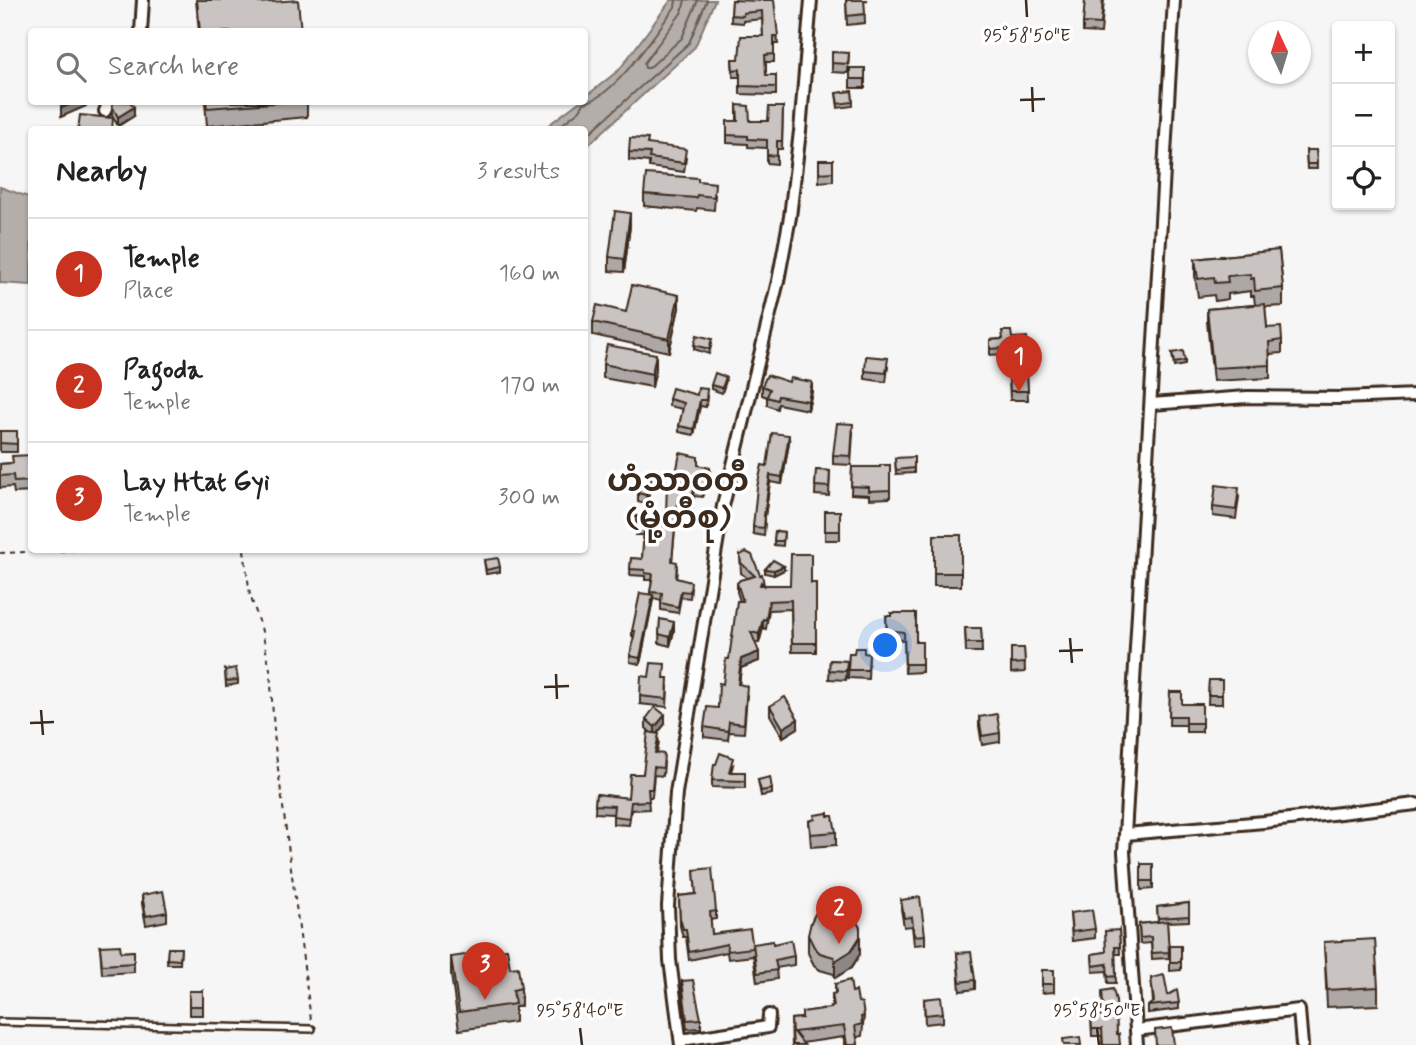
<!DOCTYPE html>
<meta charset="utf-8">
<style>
:root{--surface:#fff;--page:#f6f6f6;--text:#222;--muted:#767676;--line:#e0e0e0;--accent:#c8321e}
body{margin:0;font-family:Mynerve,"Noto Sans Myanmar",sans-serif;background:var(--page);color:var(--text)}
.controls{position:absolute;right:21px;top:21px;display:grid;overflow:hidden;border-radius:7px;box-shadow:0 2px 5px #0004}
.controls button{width:63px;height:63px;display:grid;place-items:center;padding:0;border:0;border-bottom:2px solid var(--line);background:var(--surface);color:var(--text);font:35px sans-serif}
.compass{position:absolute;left:1248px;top:21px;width:63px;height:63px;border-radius:50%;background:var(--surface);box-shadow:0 2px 5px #0004;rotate:356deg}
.you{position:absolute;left:886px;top:646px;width:24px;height:24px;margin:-18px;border:5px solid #fff;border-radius:50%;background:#1a73e8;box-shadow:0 0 0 10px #1a73e833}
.badge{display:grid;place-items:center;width:46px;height:46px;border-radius:50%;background:var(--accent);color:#fff;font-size:23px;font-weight:700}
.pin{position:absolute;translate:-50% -58px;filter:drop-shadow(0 2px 4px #0008)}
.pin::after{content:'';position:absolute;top:37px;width:24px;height:21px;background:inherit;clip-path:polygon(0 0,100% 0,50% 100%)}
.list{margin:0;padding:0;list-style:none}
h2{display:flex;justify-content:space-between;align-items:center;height:91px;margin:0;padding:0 28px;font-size:30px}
h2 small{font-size:23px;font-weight:400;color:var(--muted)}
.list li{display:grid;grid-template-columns:46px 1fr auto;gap:21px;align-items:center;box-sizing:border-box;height:112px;padding:0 28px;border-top:2px solid var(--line)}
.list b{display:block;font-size:26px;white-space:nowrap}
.list p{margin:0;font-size:23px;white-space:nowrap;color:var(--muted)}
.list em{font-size:23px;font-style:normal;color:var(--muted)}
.icon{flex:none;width:38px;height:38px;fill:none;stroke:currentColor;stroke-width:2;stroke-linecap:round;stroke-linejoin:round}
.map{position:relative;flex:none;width:1416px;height:1045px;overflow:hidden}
.search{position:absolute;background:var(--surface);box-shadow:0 2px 5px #0004;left:28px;top:28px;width:560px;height:77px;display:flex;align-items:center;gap:18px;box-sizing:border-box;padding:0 24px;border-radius:7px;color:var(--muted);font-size:26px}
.panel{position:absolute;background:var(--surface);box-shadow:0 2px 5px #0004;left:28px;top:126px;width:560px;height:427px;border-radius:7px}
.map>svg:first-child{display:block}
</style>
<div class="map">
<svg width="1416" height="1045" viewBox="0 0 1416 1045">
<rect width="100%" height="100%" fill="#f7f6f6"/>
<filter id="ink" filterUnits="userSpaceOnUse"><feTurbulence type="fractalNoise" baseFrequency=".0143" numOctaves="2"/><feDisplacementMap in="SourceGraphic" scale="14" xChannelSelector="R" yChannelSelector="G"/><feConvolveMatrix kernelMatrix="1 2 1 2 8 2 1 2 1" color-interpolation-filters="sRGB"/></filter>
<g filter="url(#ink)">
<g fill="#b4aeaa" stroke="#847972" stroke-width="2">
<polygon points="671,0 715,0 695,47 585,148 584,130 543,129 579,102 584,102 585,97 619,70"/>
<polygon points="0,187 31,198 31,285 0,283"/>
</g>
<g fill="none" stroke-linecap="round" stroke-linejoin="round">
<g stroke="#6b5f56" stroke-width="2">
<polyline points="685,0 682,12 644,63 645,68 649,68 682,38 698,0"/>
<path d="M 555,130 L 580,110 L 584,103 C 616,96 655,33 675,7 L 676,0"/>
<polyline points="584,138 689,43 707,0"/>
</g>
<g stroke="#3b2a1e" stroke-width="10">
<polyline id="lane" points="0,1022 312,1029"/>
</g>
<g stroke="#3b2a1e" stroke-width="16">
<g id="street">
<polyline points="141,32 143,0"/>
<polyline points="105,111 109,102"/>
<polyline points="1151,404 1247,397 1340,398 1416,395"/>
<polyline points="1126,834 1264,822 1416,804"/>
<polyline points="1136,1030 1299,1010 1302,1045"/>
<polyline points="681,1040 768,1027 769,1015"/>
<polyline points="681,1045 670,960 668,906 676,793 723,506 778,281 790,217 800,131 811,0"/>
<polyline points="1137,1045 1124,852 1174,0"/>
</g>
</g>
<g stroke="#3b2a1e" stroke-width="2" stroke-dasharray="5 5" stroke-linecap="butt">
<polyline points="244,550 250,595 261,627 270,669 275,746 311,1020"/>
<polyline points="0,553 85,550"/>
</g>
<use href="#lane" stroke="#fff" stroke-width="5"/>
<use href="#street" stroke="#fff" stroke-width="10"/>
</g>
<g fill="#ada8a6" stroke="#3b2a1e" stroke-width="2">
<polygon points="196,0 259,0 259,3 301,32 199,32"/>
<polygon points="732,0 774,5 778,44 774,44 774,62 766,62 766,75 776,75 776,95 740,94 740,77 733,77 732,59 739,59 763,36 762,19 743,21 743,23 731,22"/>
<polygon points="846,0 868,0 864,1 865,23 847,25"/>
<polygon points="1104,0 1101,33 1083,32 1083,23"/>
<polygon points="849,53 848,73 832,72 832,63"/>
<rect x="850" y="68" width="15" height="20"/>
<polygon points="852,91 853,106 838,108 836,93"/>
<polygon points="205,102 307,102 307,117 207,126"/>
<polygon points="737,105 750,121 768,121 783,107 782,149 777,149 777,164 767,163 767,148 748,147 748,144 727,143 727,121 737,121"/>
<polygon points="112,106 134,116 118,126 112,115"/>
<polygon points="647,144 686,158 684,172 649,167 649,162 629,160 629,152"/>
<polygon points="1306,150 1316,150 1317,169 1307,169"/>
<polygon points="819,160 833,160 833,181 819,182"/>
<polygon points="644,194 715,195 714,210 697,208 696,211 644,206"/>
<polygon points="630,226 624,272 609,271 609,257"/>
<polygon points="1279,250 1283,288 1283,306 1265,307 1267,328 1282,340 1282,353 1270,354 1270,378 1213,381 1207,322 1207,309 1255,305 1254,296 1251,296 1251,291 1228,294 1228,299 1215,301 1214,295 1198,297 1195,276 1195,259"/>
<polygon points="679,308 669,352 593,335 593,322 626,312"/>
<polygon points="1012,338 1028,348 1028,354 1013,355 1014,374 1005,375 1004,354 990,355 990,340"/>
<polygon points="712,343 709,354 694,349 694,345"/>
<polygon points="1172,353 1185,361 1185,365 1174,367"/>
<polygon points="603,364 656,368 652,387 603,378"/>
<polygon points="888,367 886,382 865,379 865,371"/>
<polygon points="1027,374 1028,400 1010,400 1009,375"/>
<polygon points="726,381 722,393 711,389 711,385"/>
<polygon points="762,386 812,391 808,410 778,404 777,409 767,405 767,397 762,395"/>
<polygon points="697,395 707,396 706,407 700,406 694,435 679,432 679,426 683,409 669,406 669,399"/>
<rect x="0" y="431" width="17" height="21"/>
<polygon points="853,433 851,465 833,464 833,455"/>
<polygon points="789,442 782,484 770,482 765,516 765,523 764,536 753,534 753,527 767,466"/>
<polygon points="32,455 32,492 14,493 13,487 0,488 0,464 12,463"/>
<polygon points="895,458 914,468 914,473 896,474"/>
<polygon points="698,465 710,475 703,497 694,496 691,513 677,510 672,561 677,568 676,579 691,588 690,598 681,597 678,613 661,610 661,600 653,598 640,664 630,662 630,656 634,637 632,636 632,631 650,594 652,580 645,580 645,576 630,575 631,558 642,559 644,535 636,535 636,516 654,517 666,513 672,485 675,479"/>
<polygon points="890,465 890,498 869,499 869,495 851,494 852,467 880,467"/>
<polygon points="816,470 830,471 829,496 815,495"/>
<polygon points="651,487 646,504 638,502 638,493"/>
<polygon points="1239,497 1236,519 1213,516 1213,507"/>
<rect x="825" y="511" width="15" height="29"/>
<polygon points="775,531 784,532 783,546 774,545"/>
<rect x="934" y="535" width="27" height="51"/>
<polygon points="740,555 764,585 790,585 816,583 816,652 792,652 791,609 769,610 766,629 763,628 759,643 755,642 759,661 741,668 739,685 747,695 744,733 729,732 728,740 704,737 704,727 718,708 729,659 740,601 737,592 737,583 747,578 741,573"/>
<polygon points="484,560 500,567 500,572 486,574"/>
<polygon points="765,569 784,570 774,575 765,573"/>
<polygon points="886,616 916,642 922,642 922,672 905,673 904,640 887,639"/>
<polygon points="660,619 674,631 670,646 659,643"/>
<polygon points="965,628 981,628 982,652 966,652"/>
<polygon points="1011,648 1024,648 1025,672 1011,673"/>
<polygon points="849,653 869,654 868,679 848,678"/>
<polygon points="830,660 847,661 846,680 829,679"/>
<polygon points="225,670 238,680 238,684 226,686"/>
<polygon points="664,678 668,687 667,707 640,704 640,696"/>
<polygon points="1209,680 1222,680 1222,704 1208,704"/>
<polygon points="1170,692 1182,704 1202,704 1202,732 1186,732 1186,725 1169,725"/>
<polygon points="770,706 798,728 783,737 770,715"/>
<polygon points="979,717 1000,733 1000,742 982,745 979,726"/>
<polygon points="646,719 665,724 657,734 659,742 657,753 664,762 663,776 654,775 652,797 648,797 649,809 631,810 629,825 613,824 613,814 595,813 596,794 628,798 643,774 651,733 646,728"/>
<polygon points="733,765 731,772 745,772 745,788 712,787 712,780"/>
<polygon points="758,780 772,789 772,794 761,796"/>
<polygon points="809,821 836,832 836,845 811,847"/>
<polygon points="1141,864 1153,881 1153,889 1141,890"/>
<polygon points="694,870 716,911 716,919 710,920 712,934 753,948 773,944 794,956 794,965 776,968 777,979 757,982 753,954 753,956 728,959 727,952 689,960 686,937 683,937 680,926 679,896 696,894"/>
<polygon points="142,895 167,912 167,921 146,925 142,904"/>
<polygon points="901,900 925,935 925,944 914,945 912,926 904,927 901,909"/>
<polygon points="1189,903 1189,921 1167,922 1169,958 1152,959 1151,943 1140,944 1139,924 1158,922 1157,907"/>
<polygon points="1070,913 1095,929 1095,938 1072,941"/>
<polygon points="1119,930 1120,954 1115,954 1116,983 1108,983 1107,971 1093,972 1092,954 1106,952"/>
<polygon points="808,935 860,946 860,954 851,968 835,978 834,974 820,970 814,965 808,953"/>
<polygon points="1324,942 1378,987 1378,1005 1327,1007"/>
<polygon points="100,946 121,952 134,951 134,972 102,974"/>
<polygon points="1170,946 1181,946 1181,970 1170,971"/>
<polygon points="168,948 181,948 180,964 167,964"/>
<polygon points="957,953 975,980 975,989 960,991"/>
<polygon points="451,957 521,988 521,1006 515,1007 515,1022 459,1030 451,975"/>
<polygon points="1042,970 1054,970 1054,992 1042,993"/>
<polygon points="1151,978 1168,995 1179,1003 1179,1009 1148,1013 1148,1006 1153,1002"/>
<polygon points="682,981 701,1019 701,1028 687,1029 682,990"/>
<polygon points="835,984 852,992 858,1002 864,1016 862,1036 857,1037 858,1045 845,1045 844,1037 802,1043 804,1045 792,1045 791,1019 802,1018 802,1012 830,1008 832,1006 832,994 835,994"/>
<polygon points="203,991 203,1015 189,1015 189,1006"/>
<polygon points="1102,991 1117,1034 1120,1045 1102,1045 1102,1036 1092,1036 1091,1016 1103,1015"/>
<polygon points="924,999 943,1013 943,1022 925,1024"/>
</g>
<g fill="#8d8887" stroke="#3b2a1e" stroke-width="2">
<polygon points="76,102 86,102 86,106 61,117 61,108"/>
<polygon points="134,107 134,116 118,126 118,117"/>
<polygon points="630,213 630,226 624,272 624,259"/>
<polygon points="679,295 679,308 669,352 669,339"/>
<polygon points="656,354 656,368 652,387 652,374"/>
<polygon points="812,382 812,391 808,410 808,401"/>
<polygon points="700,400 700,406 694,435 694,429"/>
<polygon points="789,435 789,442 782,484 782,477"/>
<polygon points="710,468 710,475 703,497 703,491"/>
<polygon points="770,475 770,482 764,523 764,516"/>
<polygon points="651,478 651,487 646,504 646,495"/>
<polygon points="784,566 784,570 774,575 774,570"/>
<polygon points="653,595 653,600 640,664 640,658"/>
<polygon points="763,619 763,628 759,643 759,634"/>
<polygon points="674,622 674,631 670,646 670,637"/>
<polygon points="759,652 759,661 741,668 738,694 741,659"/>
<polygon points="665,715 665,724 655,736 655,727"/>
<polygon points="798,719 798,728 783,737 783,728"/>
<polygon points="860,928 860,954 851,968 835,978 835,961"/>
</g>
<g fill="#c9c3c1" stroke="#3b2a1e" stroke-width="2">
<polygon points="197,0 259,0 259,3 298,0 301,32 200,32"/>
<polygon points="732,0 759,1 759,0 774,0 778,36 774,36 774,54 765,55 766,75 776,75 776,87 740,86 740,69 733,70 732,59 739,59 741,36 763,36 762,11 743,13 743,16 731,15"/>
<polygon points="846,0 864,0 865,14 847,16"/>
<polygon points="1085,0 1103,0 1101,24 1083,23"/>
<polygon points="832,52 849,53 848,64 832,63"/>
<rect x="850" y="68" width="15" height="11"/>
<polygon points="852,91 853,102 838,104 836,93"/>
<polygon points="61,102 76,102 61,108"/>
<polygon points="114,102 130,102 134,107 118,117 112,106"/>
<polygon points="206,102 287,102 207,108"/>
<polygon points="737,105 749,106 750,121 768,121 769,107 783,107 782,141 777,141 777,156 767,155 767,140 748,139 748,136 727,135 727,121 738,121"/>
<polygon points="80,115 113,118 112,130 78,130"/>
<polygon points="630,138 648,139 647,144 686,149 684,163 649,158 650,153 629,152"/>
<polygon points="1306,150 1316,150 1317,164 1307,164"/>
<polygon points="819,160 833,160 833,172 819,173"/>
<polygon points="646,174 698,178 698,181 715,183 714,197 697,195 696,198 644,194"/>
<polygon points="615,211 630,213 624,259 609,257"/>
<polygon points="1279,250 1283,288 1255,291 1254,278 1251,279 1251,274 1227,276 1228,282 1215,283 1214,277 1198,279 1195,259"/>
<polygon points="632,285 679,295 669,339 593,322 597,305 626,312"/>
<polygon points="1265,304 1267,328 1281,327 1282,340 1269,342 1270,365 1213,368 1207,309"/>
<polygon points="1002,331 1011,331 1012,338 1027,337 1028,348 1012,349 1014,368 1005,368 1004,348 990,349 990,340 1003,339"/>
<polygon points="697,335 712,339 709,349 694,345"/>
<polygon points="607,345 656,354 652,374 603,364"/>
<polygon points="1183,351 1185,361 1174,363 1172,353"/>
<polygon points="866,356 888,358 886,373 865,371"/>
<polygon points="715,373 726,377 722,388 711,385"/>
<polygon points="1027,374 1028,391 1010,391 1009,375"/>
<polygon points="767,375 789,382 790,378 812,382 808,401 778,396 777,400 767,397 770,389 762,386"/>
<polygon points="672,388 697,395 698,388 707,389 706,400 700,400 694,429 679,426 684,403 669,399"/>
<polygon points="837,423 853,424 851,456 833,455"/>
<polygon points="0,431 17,431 17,444 0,443"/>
<polygon points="772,433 789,435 782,477 770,475 764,516 765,516 764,528 753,527 757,487 762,465 767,466"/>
<polygon points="680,453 698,457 698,465 710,468 703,491 694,489 691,506 677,504 672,561 677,562 676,578 691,582 690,592 681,591 678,607 661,603 662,593 650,592 653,574 645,573 645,570 630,569 631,558 642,559 644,529 636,528 636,516 654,517 654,513 666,513 667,484 672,485 673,478 675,479"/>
<polygon points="32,455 32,481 14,482 13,475 0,476 0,464 13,463 12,456"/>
<polygon points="914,457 914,468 896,470 895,458"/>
<polygon points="880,465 890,465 890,490 869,491 869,487 851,486 852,467 880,467"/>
<polygon points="816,470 830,471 829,487 815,486"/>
<polygon points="642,476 651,478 646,495 638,493"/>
<polygon points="1216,485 1239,488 1236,510 1213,507"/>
<rect x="825" y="511" width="15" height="20"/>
<polygon points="775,531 784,532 783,541 774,541"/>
<rect x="934" y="535" width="27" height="38"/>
<polygon points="746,552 752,555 760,575 762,574 764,585 761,582 760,585 790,585 791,554 811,554 811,583 816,583 816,643 792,643 791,600 769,601 766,620 763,619 759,634 751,632 759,652 741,659 738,684 747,686 744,724 729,722 728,731 704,727 707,707 718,708 719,683 723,684 726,659 729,659 737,601 743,601 737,583 740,580 755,576 741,563 740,555"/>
<polygon points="498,558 500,567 486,570 484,560"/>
<polygon points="773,560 784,566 774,570 765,569"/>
<polygon points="640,593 653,595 640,658 630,656 635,631 632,631"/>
<polygon points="891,613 916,613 916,642 922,642 922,664 905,664 904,632 887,630 886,616 891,616"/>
<polygon points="660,619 674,622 670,637 659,634"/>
<polygon points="965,628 981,628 982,643 966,643"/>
<polygon points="855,648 864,648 864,653 869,654 868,670 848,670 849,653 854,653"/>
<polygon points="1011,648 1024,648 1025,663 1011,664"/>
<polygon points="830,660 847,661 846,671 829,670"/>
<polygon points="651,663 665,664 664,678 668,678 667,699 640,696 641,676 649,677"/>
<polygon points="236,668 238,680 226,681 225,670"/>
<polygon points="1209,680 1222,680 1222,695 1208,695"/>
<polygon points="1170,692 1182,692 1182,704 1202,704 1202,723 1186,723 1186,716 1169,716"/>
<polygon points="785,697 798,719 783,728 770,706"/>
<polygon points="655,707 665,715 655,727 646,719"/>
<polygon points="997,714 1000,733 982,736 979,717"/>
<polygon points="648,732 659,734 655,753 664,754 663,768 654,767 652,789 648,789 649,801 631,802 629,818 613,816 614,806 595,805 596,794 628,798 630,774 643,774"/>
<polygon points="720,753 733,758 729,772 745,772 745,781 712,780 714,764 716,764"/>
<polygon points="770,777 772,789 761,791 758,780"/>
<polygon points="828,813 828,816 833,816 836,832 811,834 809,821 815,819 814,815"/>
<rect x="1141" y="864" width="12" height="17"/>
<polygon points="712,868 716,911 710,912 712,934 750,929 753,948 728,951 727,944 689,952 686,929 683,929 680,918 679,896 696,894 694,870"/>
<polygon points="163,891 167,912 146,916 142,895"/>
<polygon points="920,897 925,935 914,936 912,917 904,918 901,900"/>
<polygon points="1189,903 1189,916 1158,918 1157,907"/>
<polygon points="839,906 853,914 860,928 860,937 851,951 835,961 834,957 820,953 814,947 808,935 811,922 815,914 822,909"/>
<polygon points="1092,910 1095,929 1072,932 1070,913"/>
<polygon points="1167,921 1169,952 1152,953 1151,937 1140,938 1139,924"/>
<polygon points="1119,930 1120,947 1115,947 1116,976 1108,977 1107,964 1093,966 1092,954 1106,952 1105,931"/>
<polygon points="1375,939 1378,987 1327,990 1324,942"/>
<polygon points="791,940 794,956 775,960 777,970 757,973 753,944 773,941 773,944"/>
<polygon points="120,945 121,952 134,951 134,963 102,965 100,946"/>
<rect x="1170" y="946" width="11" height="16"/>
<polygon points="168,948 181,948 180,960 167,959"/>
<polygon points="507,949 510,968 518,967 521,988 513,990 515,1004 459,1012 451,957"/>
<polygon points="971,952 975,980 960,982 957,953"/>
<rect x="1042" y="970" width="12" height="14"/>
<polygon points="1164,975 1168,995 1177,990 1179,1003 1148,1006 1154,1002 1151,978"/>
<polygon points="693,980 701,1019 687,1020 682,981"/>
<polygon points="850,980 852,992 856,991 858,1002 862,1003 864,1016 861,1017 862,1024 855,1026 858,1045 847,1045 844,1026 794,1032 804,1045 793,1045 791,1019 802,1018 802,1012 831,1008 830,1006 834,1006 832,994 836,993 835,984"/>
<polygon points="1113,989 1116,1001 1117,1034 1119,1034 1120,1045 1103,1045 1102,1029 1092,1029 1091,1016 1104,1015 1102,991"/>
<rect x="189" y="991" width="14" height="15"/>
<polygon points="941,997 943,1013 925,1015 924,999"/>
<polygon points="1172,1028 1174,1045 1156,1045 1155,1030"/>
<polygon points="1080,1037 1081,1045 1064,1045 1063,1039"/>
</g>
</g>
<path fill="none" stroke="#3b2a1e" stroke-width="2.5" d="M 1026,0 L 1027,17M 1032,87 L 1033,112M 1020,100 L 1045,99M 1070,638 L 1072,663M 1059,651 L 1083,650M 556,674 L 557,699M 544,687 L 569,686M 41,710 L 43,735M 30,723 L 54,722M 580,1028 L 582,1045M 1097,1028 L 1099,1045"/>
<g text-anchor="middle" stroke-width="7" stroke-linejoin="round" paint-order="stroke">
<g font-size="32" font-weight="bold" fill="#3b2a1e" stroke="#fff">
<text x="678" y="491">ဟံသာဝတီ<tspan x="678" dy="37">(မုံ့တီစု)</tspan></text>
</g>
</g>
<g font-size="18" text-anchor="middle" fill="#3b2a1e" stroke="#fff" stroke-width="7" stroke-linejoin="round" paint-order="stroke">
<text x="1027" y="41">95°58'50"E</text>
<text x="580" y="1016">95°58'40"E</text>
<text x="1097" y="1016">95°58'50"E</text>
</g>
</svg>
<div class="controls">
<button>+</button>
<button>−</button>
<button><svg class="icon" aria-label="locate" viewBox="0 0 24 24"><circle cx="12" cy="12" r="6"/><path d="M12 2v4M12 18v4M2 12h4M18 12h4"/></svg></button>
</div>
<svg class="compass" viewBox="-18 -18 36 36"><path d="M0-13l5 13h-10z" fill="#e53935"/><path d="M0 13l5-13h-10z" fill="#767676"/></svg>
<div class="you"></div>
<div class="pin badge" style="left:1019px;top:392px">1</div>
<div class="pin badge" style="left:839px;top:944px">2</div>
<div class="pin badge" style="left:485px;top:1000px">3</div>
<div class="search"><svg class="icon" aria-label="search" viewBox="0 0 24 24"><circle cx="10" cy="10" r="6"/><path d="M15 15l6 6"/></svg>Search here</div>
<section class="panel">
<h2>Nearby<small>3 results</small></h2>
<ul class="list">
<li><span class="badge">1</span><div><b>Temple</b><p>Place</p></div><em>160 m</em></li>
<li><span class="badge">2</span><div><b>Pagoda</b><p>Temple</p></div><em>170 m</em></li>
<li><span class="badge">3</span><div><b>Lay Htat Gyi</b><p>Temple</p></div><em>300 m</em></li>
</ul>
</section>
</div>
